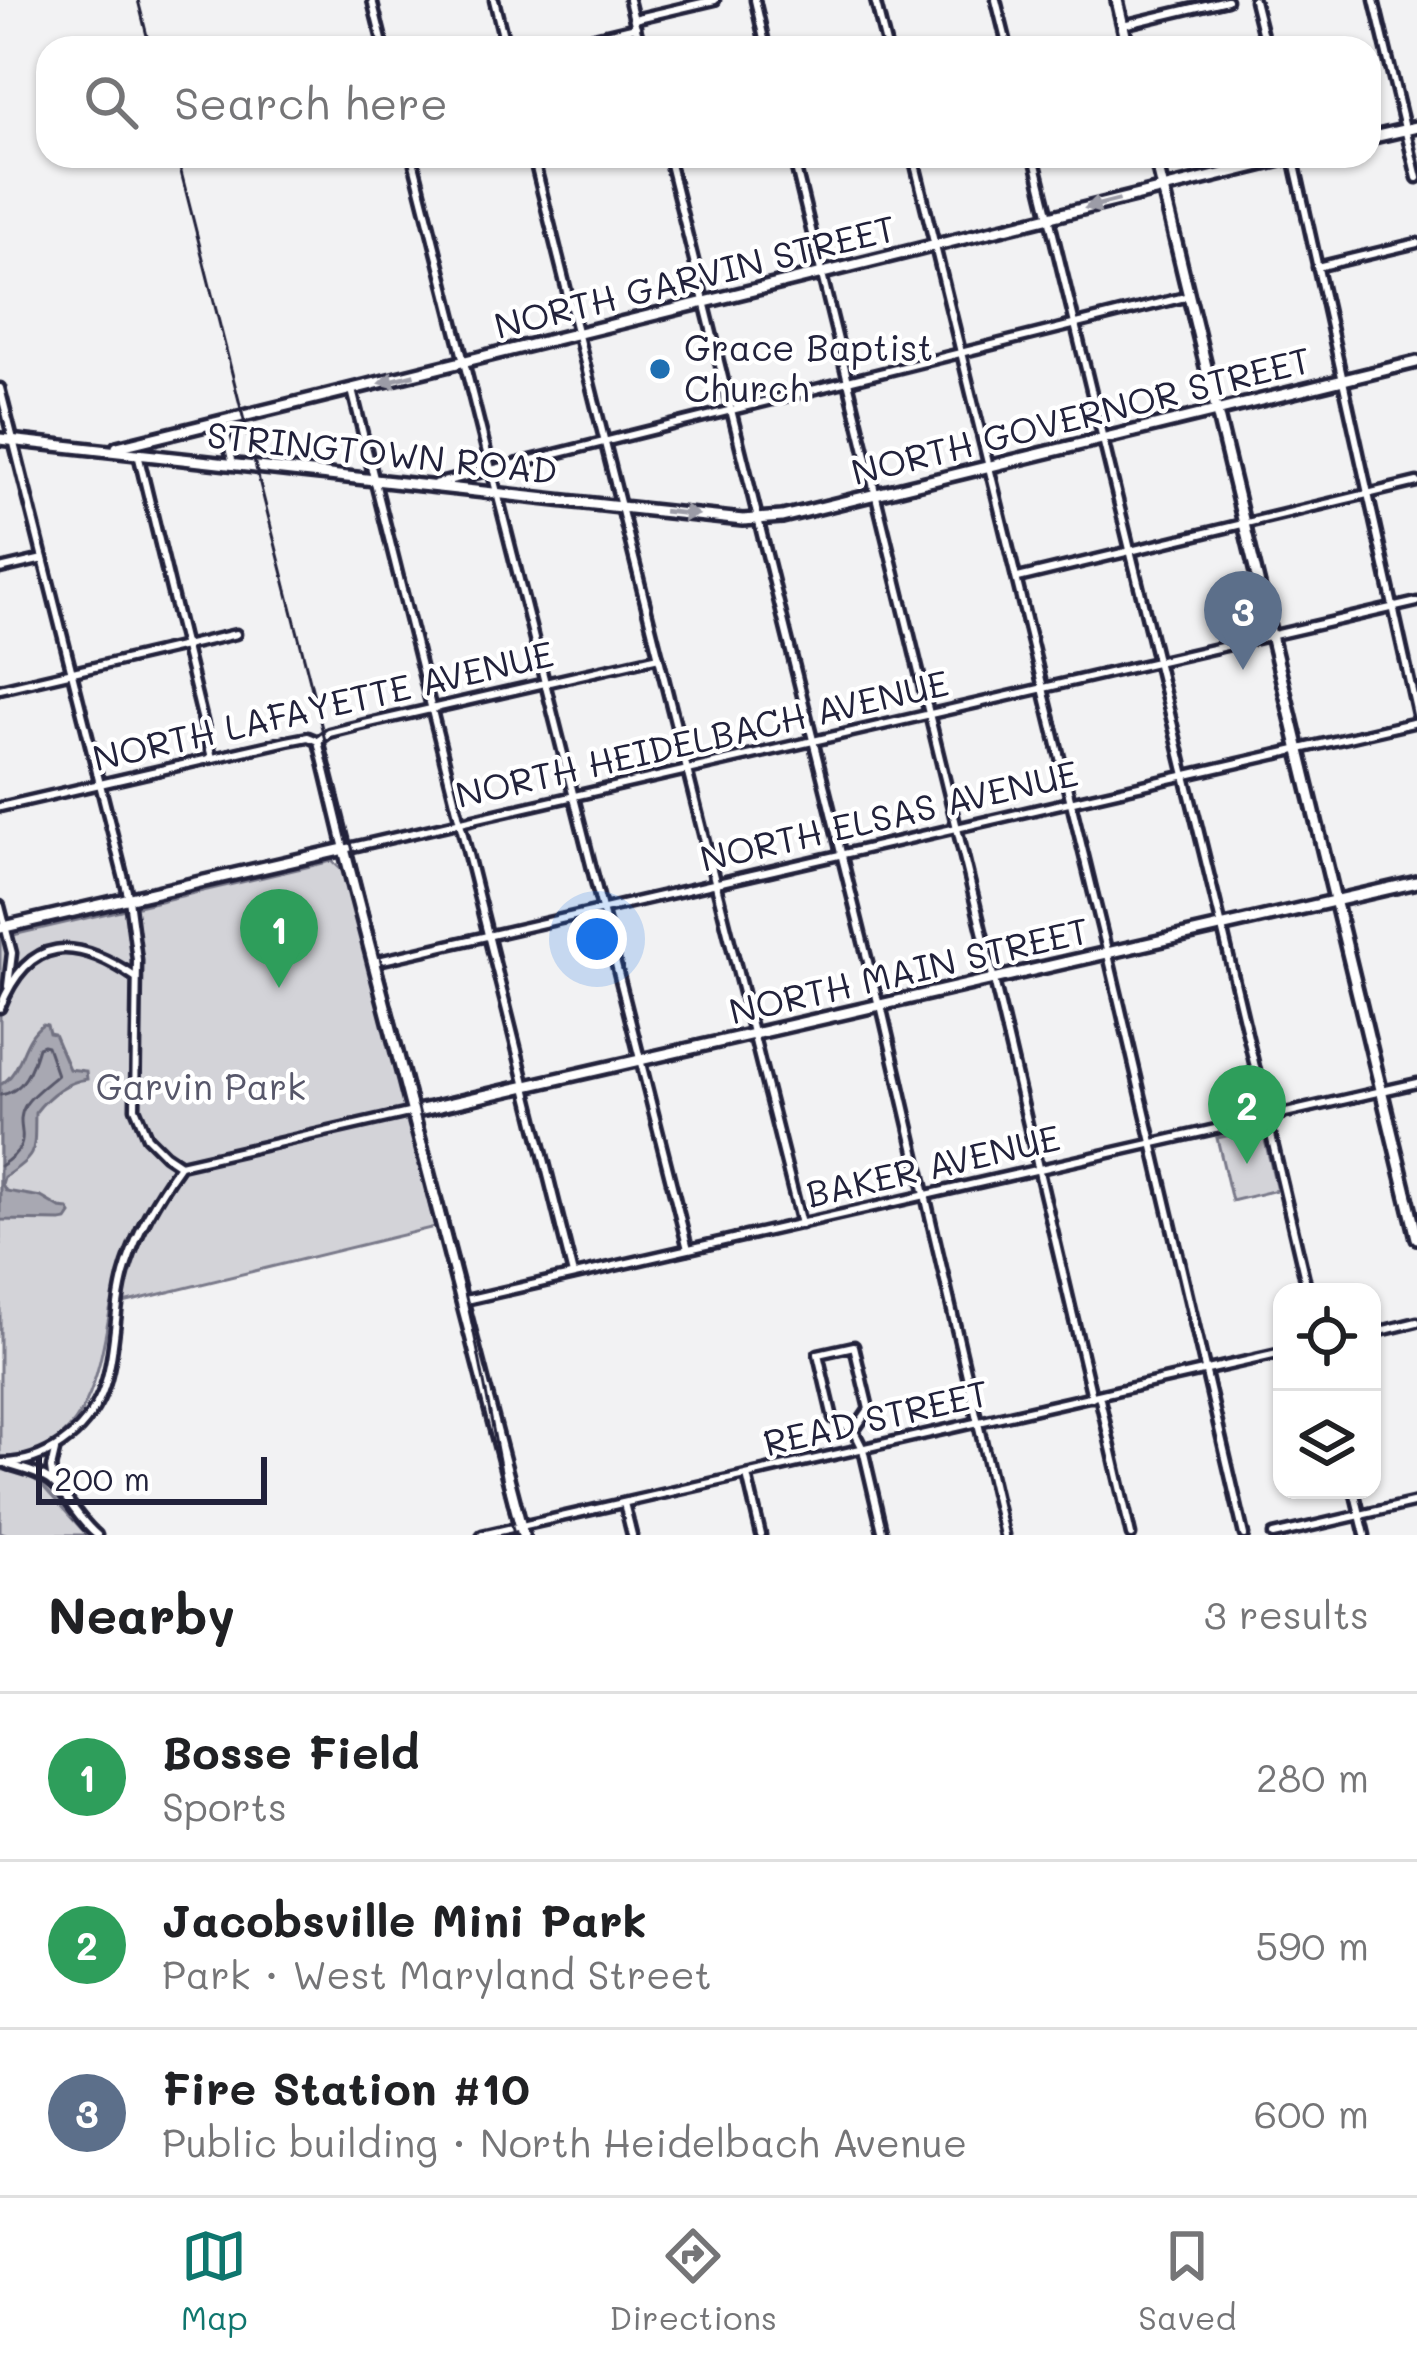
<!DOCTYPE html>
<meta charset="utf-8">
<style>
:root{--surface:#fff;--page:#f6f6f6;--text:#202124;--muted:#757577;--line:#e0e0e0;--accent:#0f766e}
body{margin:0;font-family:Mali,sans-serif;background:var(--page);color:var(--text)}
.controls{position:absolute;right:36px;bottom:36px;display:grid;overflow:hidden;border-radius:24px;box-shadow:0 3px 9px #0004}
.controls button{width:108px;height:108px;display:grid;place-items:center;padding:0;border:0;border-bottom:3px solid var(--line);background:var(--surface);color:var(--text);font:60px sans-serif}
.scale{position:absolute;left:36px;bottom:30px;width:231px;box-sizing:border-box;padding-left:12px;border:6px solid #22223b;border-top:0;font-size:33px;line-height:42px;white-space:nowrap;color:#22223b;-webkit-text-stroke:9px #fff;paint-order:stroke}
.you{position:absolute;left:597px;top:939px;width:42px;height:42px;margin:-30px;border:9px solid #fff;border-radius:50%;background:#1a73e8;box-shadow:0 0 0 18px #1a73e833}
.badge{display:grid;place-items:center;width:78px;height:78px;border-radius:50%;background:var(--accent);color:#fff;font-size:39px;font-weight:700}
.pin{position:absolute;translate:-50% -99px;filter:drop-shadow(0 3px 6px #0008)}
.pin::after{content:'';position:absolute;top:63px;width:42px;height:36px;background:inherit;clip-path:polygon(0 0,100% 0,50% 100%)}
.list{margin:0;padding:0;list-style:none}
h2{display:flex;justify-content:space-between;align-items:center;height:156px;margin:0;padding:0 48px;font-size:51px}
h2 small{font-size:39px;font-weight:400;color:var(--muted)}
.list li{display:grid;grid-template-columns:78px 1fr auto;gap:36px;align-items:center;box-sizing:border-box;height:168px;padding:0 48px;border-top:3px solid var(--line)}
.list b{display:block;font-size:45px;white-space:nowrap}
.list p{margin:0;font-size:39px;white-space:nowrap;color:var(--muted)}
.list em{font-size:39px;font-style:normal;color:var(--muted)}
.icon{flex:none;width:66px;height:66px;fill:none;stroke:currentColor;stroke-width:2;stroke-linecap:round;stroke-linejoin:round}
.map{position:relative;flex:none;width:1417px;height:1535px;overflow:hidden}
.search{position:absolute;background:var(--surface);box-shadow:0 3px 9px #0004;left:36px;right:36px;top:36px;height:132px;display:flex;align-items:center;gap:30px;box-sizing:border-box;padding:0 42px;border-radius:36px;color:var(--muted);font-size:45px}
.sheet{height:660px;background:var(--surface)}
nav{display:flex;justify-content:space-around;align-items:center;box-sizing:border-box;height:168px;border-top:3px solid var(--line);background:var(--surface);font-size:33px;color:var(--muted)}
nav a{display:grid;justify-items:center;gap:6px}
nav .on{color:var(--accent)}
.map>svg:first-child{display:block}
</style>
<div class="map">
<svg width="1417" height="1535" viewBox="0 0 1417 1535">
<rect width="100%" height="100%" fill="#f2f2f3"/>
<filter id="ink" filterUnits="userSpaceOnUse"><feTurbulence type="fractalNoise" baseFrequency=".00833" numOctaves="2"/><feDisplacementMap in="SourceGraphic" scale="24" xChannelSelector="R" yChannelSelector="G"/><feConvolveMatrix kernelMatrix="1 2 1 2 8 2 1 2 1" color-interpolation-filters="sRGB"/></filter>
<g filter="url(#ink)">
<g fill="#d3d3d8" stroke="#7a7a8a" stroke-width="3">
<path d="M 332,861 L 347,875 L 435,1227 L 111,1306 C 100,1361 92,1437 28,1455 C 20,1457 9,1456 0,1457 L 0,938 Z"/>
<polygon points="1262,1128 1277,1190 1232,1201 1217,1138"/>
<polygon points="0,1469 27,1475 40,1483 87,1535 8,1535 0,1532"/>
</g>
<path fill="#a8a8b2" stroke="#727282" stroke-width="3" d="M 43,1024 L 47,1025 L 49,1033 L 54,1034 L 69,1069 L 86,1071 L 87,1079 C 65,1082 48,1096 35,1113 C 34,1151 39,1155 4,1177 L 2,1184 L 6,1191 L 41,1197 L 60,1208 L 68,1209 L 71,1214 L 67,1220 L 61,1221 L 0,1220 L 0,1085 C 24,1071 20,1040 43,1024 Z"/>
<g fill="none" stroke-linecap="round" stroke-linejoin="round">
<path stroke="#58586b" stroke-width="3" d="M 0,1095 C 24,1092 32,1068 38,1047 L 43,1045 L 47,1046 L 57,1075 C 47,1084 33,1093 26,1104 C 10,1131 41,1139 0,1166"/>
<g stroke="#22223b" stroke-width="15">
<g id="street">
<polyline points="372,0 384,48"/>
<polyline points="494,0 506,48"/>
<polyline points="629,0 641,48"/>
<polyline points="755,0 766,48"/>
<polyline points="875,0 887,48"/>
<polyline points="996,0 1008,48"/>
<polyline points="1254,0 1266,48"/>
<polyline points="1374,0 1417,178"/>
<polyline points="634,19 715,0"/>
<polyline points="1123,25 1227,0"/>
<polyline points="548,48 636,27"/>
<polyline points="412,156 688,1249"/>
<polyline points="533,156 801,1224"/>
<polyline points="668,156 879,1006"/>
<polyline points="793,156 994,980 1092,1397"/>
<polyline points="913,156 1106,946 1244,1535"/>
<polyline points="1034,156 1222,927 1308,1292"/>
<polyline points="1293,156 1417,714"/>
<polyline points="1317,267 1417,243"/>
<polyline points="0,388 129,899 137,960 135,1108 147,1137 165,1155 180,1165"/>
<polyline points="352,390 573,1275"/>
<polyline points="223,422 233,464"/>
<polyline points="138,454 212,758"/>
<polyline points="435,484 1189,296"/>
<polyline points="0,569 43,559"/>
<polyline points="1018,578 1417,482"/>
<polyline points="0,689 236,634"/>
<path d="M 318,741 L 344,849 C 701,764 1060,687 1417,602"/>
<polyline points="0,807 287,741 308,737 318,741 329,733 365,724 659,657"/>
<polyline points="0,906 12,953 8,986"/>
<polyline points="374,962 1417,722"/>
<polyline points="881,1005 1004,1535"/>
<path d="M 0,1008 C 29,934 76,937 135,977"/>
<polyline points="461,1301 1417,1083"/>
<polyline points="1372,1333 1417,1322"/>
<polyline points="1099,1395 1131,1535"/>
<polyline points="854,1431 869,1409 854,1346 818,1354 833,1418 854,1431 863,1449 883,1535"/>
<path d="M 0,1463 C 45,1464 85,1434 102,1393 C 117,1356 113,1305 127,1264 C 138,1230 159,1194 180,1165 L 413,1112"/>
<path d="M 9,1465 C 22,1469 37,1472 49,1480 C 65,1491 77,1519 97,1535"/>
<polyline points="747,1475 761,1535"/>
<polyline points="53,1483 51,1468 55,1451"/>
<polyline points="1354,1490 1365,1535"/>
<polyline points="624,1503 632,1535"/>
<polyline points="482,1535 1282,1353"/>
<polyline points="1273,1535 1417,1502"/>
</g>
</g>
<g stroke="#22223b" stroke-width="18">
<g id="secondary">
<polyline points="1117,0 1128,48"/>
<polyline points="1369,138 1417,127"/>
<polyline points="1155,156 1417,1238"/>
<polyline points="0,439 621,507 743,520 782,517 1417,362"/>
<polyline points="117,447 1297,156"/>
<polyline points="0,928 344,849 523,1535"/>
<polyline points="413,1112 1417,882"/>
</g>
</g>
<use href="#street" stroke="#fff" stroke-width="6"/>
<use href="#secondary" stroke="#fff" stroke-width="9"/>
<g stroke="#22223b" stroke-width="3">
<polyline points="138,0 150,48"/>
<path d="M 177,156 L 464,1289 C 484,1370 496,1453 514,1535"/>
</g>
</g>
<defs><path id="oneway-solid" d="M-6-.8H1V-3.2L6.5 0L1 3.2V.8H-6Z" transform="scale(3)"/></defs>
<g fill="#9c9ca7">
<use href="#oneway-solid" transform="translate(1102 204) rotate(166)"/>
<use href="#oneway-solid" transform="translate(397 379) rotate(166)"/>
<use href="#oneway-solid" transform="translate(681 513) rotate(6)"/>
</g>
</g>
<circle fill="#1f6fb2" stroke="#fff" stroke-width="4.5" cx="660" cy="369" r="12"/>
<g text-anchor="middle" stroke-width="9" stroke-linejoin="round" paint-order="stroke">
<g font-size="36" fill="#22223b" stroke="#fff">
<text transform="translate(695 277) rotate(-14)" y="13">NORTH GARVIN STREET</text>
<text transform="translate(1081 416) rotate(-14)" y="13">NORTH GOVERNOR STREET</text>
<text transform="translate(382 453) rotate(6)" y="13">STRINGTOWN ROAD</text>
<text transform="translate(323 706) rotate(-13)" y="13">NORTH LAFAYETTE AVENUE</text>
<text transform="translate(702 739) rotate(-13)" y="13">NORTH HEIDELBACH AVENUE</text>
<text transform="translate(889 816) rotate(-13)" y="13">NORTH ELSAS AVENUE</text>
<text transform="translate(909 971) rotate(-13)" y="13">NORTH MAIN STREET</text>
<text transform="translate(933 1166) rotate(-13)" y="13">BAKER AVENUE</text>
<text transform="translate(876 1418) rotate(-13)" y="13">READ STREET</text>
</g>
<g font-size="36" fill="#22223b" stroke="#fff" text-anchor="start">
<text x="684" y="361">Grace Baptist<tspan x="684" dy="41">Church</tspan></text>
</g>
<g font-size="36" fill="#57576a" stroke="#fff">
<text x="201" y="1100">Garvin Park</text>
</g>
</g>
</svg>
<div class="controls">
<button><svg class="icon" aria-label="locate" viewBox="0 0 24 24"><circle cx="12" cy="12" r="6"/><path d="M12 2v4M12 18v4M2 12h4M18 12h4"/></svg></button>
<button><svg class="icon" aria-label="layers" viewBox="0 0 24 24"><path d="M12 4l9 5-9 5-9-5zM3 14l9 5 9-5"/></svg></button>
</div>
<div class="scale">200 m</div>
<div class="you"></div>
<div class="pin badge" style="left:279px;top:988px;background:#2e9e5b">1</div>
<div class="pin badge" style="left:1247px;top:1164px;background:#2e9e5b">2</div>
<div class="pin badge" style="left:1243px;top:670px;background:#5c6f8a">3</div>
<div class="search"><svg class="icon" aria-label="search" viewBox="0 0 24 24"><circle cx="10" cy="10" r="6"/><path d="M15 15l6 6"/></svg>Search here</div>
</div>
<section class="sheet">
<h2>Nearby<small>3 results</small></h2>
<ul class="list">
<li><span class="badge" style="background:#2e9e5b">1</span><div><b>Bosse Field</b><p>Sports</p></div><em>280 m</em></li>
<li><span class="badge" style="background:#2e9e5b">2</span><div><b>Jacobsville Mini Park</b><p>Park · West Maryland Street</p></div><em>590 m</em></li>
<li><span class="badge" style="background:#5c6f8a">3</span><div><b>Fire Station #10</b><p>Public building · North Heidelbach Avenue</p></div><em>600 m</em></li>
</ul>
</section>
<nav>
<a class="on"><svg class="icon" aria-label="map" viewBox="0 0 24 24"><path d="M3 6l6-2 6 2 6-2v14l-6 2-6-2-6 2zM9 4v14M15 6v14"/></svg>Map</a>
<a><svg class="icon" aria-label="directions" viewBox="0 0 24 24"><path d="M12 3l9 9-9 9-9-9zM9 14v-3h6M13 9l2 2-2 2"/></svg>Directions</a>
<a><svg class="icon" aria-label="saved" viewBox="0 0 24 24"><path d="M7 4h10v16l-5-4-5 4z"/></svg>Saved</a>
</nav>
